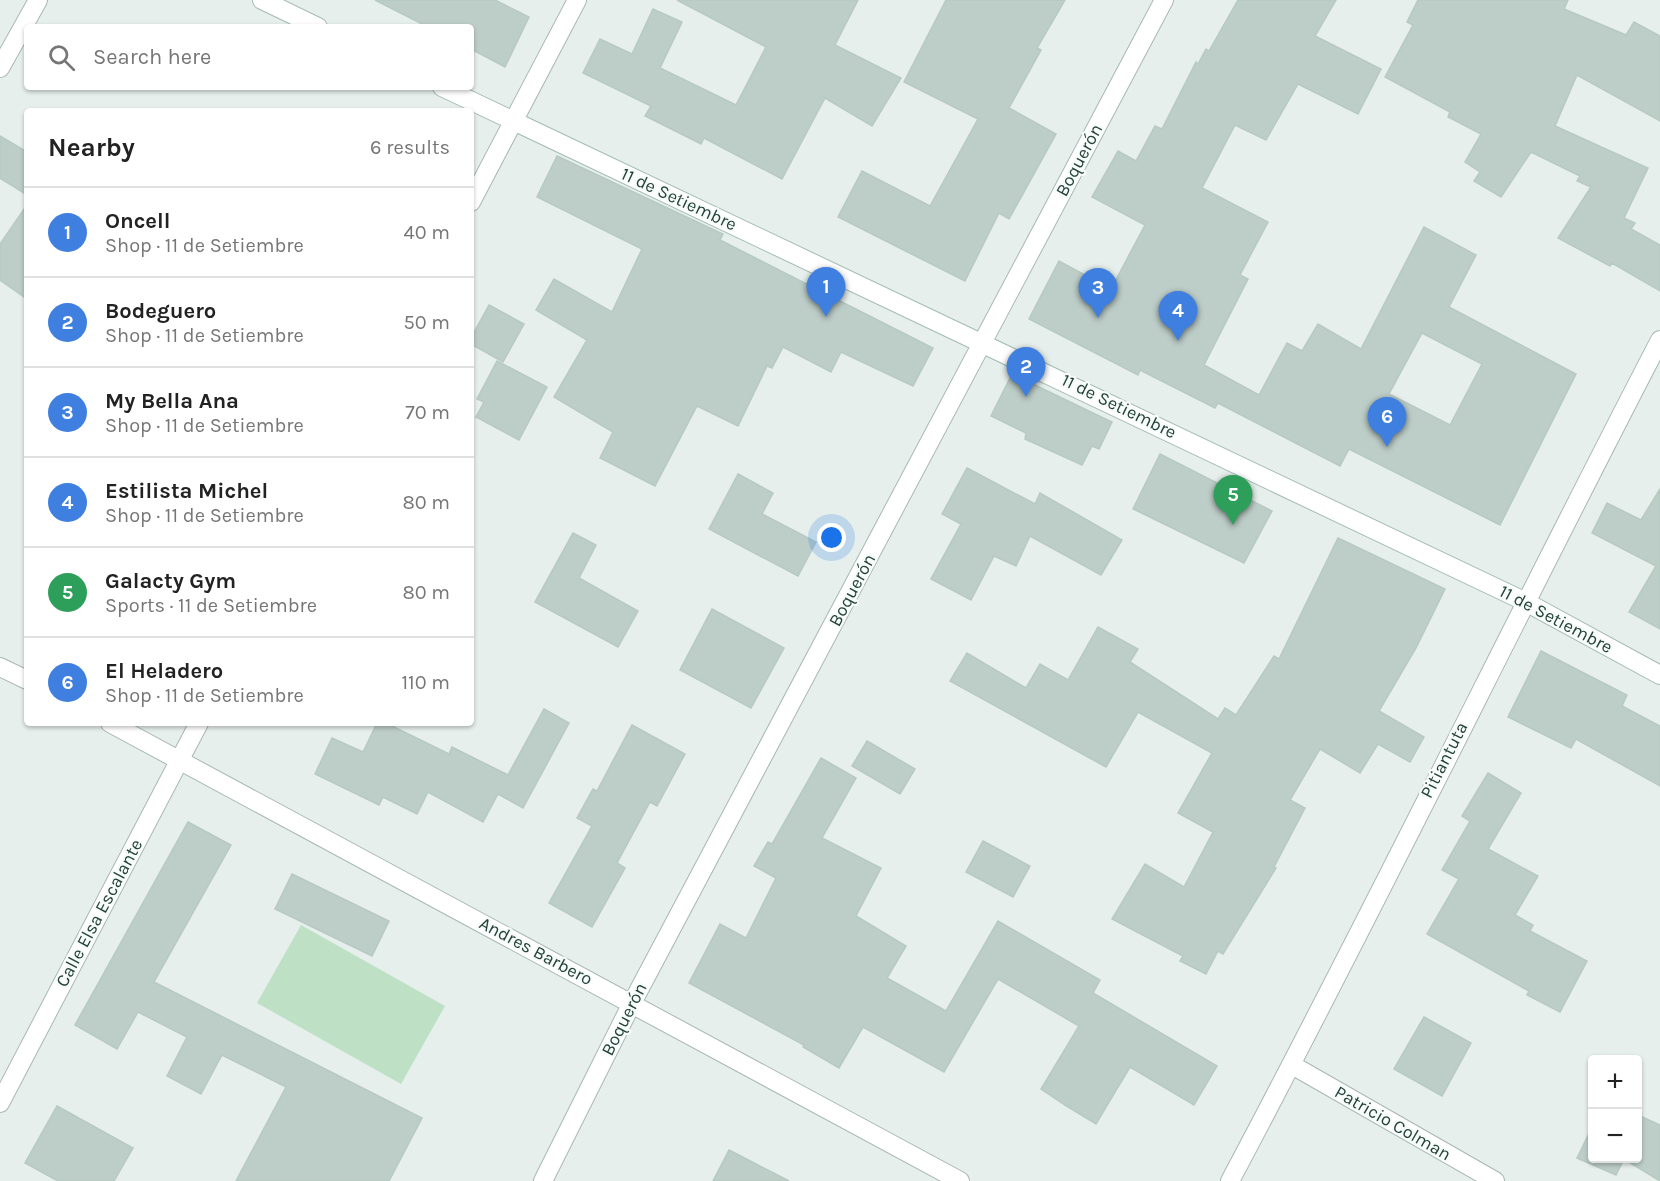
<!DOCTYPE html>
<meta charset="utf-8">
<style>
:root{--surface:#fff;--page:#f2f2f2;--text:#222;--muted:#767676;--line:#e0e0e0;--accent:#111827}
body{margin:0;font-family:Karla,sans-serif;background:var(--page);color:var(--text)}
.controls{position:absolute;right:18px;bottom:18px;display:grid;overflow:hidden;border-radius:6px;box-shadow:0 2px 4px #0004}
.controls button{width:54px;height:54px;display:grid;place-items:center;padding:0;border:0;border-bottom:2px solid var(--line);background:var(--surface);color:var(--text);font:30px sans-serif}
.you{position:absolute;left:832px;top:538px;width:21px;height:21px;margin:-15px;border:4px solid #fff;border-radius:50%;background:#1a73e8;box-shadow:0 0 0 9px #1a73e833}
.badge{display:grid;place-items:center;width:39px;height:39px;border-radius:50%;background:var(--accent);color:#fff;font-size:20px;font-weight:700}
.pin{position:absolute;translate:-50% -50px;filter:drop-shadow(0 2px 3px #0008)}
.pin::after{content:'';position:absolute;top:32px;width:21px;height:18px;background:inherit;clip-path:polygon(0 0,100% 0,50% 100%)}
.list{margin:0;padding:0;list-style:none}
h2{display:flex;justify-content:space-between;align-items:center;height:78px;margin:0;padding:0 24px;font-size:26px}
h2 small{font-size:20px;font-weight:400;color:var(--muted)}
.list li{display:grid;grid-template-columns:39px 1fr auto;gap:18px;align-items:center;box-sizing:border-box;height:90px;padding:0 24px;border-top:2px solid var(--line)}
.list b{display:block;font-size:22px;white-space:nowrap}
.list p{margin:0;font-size:20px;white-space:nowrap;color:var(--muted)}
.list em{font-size:20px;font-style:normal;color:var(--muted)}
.icon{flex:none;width:33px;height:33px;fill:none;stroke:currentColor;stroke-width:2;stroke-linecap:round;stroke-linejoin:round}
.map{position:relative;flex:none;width:1660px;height:1181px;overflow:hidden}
.search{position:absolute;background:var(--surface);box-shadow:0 2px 4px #0004;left:24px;top:24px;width:450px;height:66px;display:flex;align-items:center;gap:15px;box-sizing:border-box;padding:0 21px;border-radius:6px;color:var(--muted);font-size:22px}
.panel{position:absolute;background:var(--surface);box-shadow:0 2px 4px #0004;left:24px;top:108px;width:450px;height:618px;border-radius:6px}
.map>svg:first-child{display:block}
</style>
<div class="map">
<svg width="1660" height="1181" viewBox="0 0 1660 1181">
<rect width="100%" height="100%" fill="#e6efeb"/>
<polygon fill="#bee1c6" points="301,925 445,1006 401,1084 257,1003"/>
<g fill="#bdcdc7" stroke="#b7cac2" stroke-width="1.5" fill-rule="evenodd">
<polygon points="375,0 495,0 529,17 505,67 471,49 471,27 428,27"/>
<polygon points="677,0 858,0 835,45 901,78 872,126 825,98 782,179 704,138 701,144 645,116 651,106 583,73 600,39 632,54 653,9 682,22 660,68 736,105 766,47"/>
<polygon points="946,0 1065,0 1037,48 1041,50 1009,108 1056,134 1009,219 999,213 965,281 838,217 862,171 930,206 978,119 904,82"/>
<path d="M 1238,0 L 1336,0 L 1315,36 L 1381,69 L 1358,114 L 1298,84 L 1266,140 L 1235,125 L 1202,188 L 1268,222 L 1240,275 L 1248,279 L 1204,365 L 1259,395 L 1287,343 L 1302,351 L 1318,324 L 1361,349 L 1424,227 L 1476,255 L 1449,307 L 1576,374 L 1500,525 L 1349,449 L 1340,466 L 1218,403 L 1215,408 L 1140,370 L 1138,375 L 1029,319 L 1059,261 L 1111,289 L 1145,225 L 1092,197 L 1118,151 L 1136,161 L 1155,126 L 1162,129 L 1196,62 L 1198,64 L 1206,49 L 1209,51 ZM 1422,333 L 1482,364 L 1450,425 L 1389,394 Z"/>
<polygon points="1418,0 1568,0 1564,9 1626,35 1634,22 1660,36 1660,121 1577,75 1555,126 1648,168 1624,218 1635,223 1631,229 1660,245 1660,291 1612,263 1610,266 1558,238 1591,187 1577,181 1580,176 1531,152 1501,197 1474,181 1480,172 1465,162 1481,134 1448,117 1450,112 1385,77 1413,25 1407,22"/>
<polygon points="0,136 27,152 27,195 0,178"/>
<polygon points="557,156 723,234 720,240 933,348 913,386 841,352 831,372 783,347 772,368 767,366 738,426 697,406 655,486 600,458 613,432 554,397 587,340 536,310 554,279 612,312 642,249 537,197"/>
<polygon points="27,205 27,299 0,280 0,244"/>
<polygon points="489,305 524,324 503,362 471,344 471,338"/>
<polygon points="497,361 547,387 519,440 476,417 484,402 477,399"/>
<polygon points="1012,374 1112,422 1099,449 1092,446 1082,465 1025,439 1026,433 991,416"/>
<polygon points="1160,454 1272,511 1244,563 1133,509"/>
<polygon points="967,468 1035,504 1040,493 1122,540 1101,575 1030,536 1016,566 994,556 971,600 931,579 961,524 942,514"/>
<polygon points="738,474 773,493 762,514 816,542 798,576 709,529"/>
<polygon points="1660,489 1660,629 1629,612 1656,566 1592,533 1607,503 1641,520"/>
<polygon points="573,533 596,545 579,578 638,611 618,647 535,602"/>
<polygon points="1338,538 1445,589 1416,648 1379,711 1424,737 1410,762 1378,744 1360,773 1320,749 1290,800 1305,808 1274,867 1276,868 1223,954 1218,951 1206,974 1180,961 1183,956 1112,919 1145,864 1184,887 1213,832 1178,813 1212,753 1138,712 1106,767 950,681 967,653 1026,688 1040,664 1068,680 1098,627 1138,649 1130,662 1218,719 1225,708 1236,715 1274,656 1279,659"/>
<polygon points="712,609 784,648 751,708 680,670"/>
<polygon points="1541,651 1627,695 1622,706 1660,726 1660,786 1576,739 1571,748 1508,717"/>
<polygon points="544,709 569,723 523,808 498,794 483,822 428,792 417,814 383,797 379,805 315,774 332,738 363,752 377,723 386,723 449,754 452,747 508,775"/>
<polygon points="632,725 685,754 657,806 650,802 617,863 625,868 592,927 549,903 592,826 577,818 593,789 597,791"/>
<polygon points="867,741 915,769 900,794 852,766"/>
<polygon points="821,758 856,778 822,838 881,868 856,916 906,946 887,978 946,1011 998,921 1100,980 1093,993 1217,1066 1194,1105 1130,1067 1096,1124 1065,1105 1041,1089 1079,1026 998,979 944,1072 863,1027 839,1068 803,1047 804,1045 689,983 720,924 746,938 776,878 754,866 768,842 772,844"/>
<polygon points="1488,773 1521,793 1488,849 1538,876 1515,915 1533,925 1530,931 1587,961 1560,1012 1527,995 1529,991 1427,934 1459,879 1442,870 1470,821 1462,816"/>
<polygon points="188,822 231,845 154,982 422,1118 389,1181 236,1181 286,1087 222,1055 201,1094 167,1076 187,1037 138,1012 117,1049 75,1025"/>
<polygon points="983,841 1030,866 1013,897 966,872"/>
<polygon points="292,874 389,921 372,956 275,909"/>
<polygon points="1424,1017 1471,1043 1442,1096 1394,1069"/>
<polygon points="57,1106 133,1148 114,1181 58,1181 25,1163"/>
<polygon points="1638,1115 1660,1125 1660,1181 1624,1159 1616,1175 1577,1158 1593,1125 1593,1158 1638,1158"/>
<polygon points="729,1150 789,1181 713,1181"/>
</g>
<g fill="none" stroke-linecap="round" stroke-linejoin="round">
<g stroke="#a8b8b2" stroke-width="20">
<g id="minor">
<polyline points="471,202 577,0"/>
<polyline points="0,667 27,680"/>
<polyline points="110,723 960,1181"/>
<polyline points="0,1103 199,723"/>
<polyline points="543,1181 632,1003 1164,0"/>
</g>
</g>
<g stroke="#a8b8b2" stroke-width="20">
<g id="tertiary">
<polyline points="0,68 38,0"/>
<polyline points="1292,1065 1495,1181"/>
<path d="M 1230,1181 C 1378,903 1515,619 1660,340"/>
</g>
</g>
<g stroke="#a3bcb2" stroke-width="20">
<g id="secondary">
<polyline points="262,0 318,27"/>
<polyline points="442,87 1524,601 1660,675"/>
</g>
</g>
<use href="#minor" stroke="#fff" stroke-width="18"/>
<use href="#tertiary" stroke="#fff" stroke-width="18"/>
<use href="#secondary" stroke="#fff" stroke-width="18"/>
</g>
<g text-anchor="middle" stroke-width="4.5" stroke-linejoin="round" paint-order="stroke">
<g font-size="18" fill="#234339" stroke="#f7fbf9">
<text transform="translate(1079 160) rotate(-62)" y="6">Boquerón</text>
<text transform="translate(679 199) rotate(25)" y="6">11 de Setiembre</text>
<text transform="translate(1119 406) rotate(26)" y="6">11 de Setiembre</text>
<text transform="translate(852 590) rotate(-62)" y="6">Boquerón</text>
<text transform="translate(1556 619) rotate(28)" y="6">11 de Setiembre</text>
<text transform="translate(1444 760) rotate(-63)" y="6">Pitiantuta</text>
<text transform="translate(99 913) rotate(-62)" y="6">Calle Elsa Escalante</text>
<text transform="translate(536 951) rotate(28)" y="6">Andres Barbero</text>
<text transform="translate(624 1019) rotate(-63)" y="6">Boquerón</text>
<text transform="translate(1393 1123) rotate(30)" y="6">Patricio Colman</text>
</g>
</g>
</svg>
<div class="controls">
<button>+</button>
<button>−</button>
</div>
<div class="you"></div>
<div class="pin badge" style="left:826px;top:317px;background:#3f7fe0">1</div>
<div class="pin badge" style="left:1026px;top:397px;background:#3f7fe0">2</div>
<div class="pin badge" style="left:1098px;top:318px;background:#3f7fe0">3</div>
<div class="pin badge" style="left:1178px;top:341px;background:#3f7fe0">4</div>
<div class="pin badge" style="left:1233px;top:525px;background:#2e9e5b">5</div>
<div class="pin badge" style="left:1387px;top:447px;background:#3f7fe0">6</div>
<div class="search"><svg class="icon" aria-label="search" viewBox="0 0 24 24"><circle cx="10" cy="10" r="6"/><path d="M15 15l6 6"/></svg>Search here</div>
<section class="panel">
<h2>Nearby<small>6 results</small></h2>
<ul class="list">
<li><span class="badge" style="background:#3f7fe0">1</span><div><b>Oncell</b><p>Shop · 11 de Setiembre</p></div><em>40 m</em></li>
<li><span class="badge" style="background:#3f7fe0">2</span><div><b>Bodeguero</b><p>Shop · 11 de Setiembre</p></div><em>50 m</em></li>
<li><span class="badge" style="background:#3f7fe0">3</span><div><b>My Bella Ana</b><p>Shop · 11 de Setiembre</p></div><em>70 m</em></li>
<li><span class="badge" style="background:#3f7fe0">4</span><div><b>Estilista Michel</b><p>Shop · 11 de Setiembre</p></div><em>80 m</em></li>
<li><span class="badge" style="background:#2e9e5b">5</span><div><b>Galacty Gym</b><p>Sports · 11 de Setiembre</p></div><em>80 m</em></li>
<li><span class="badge" style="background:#3f7fe0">6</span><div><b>El Heladero</b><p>Shop · 11 de Setiembre</p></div><em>110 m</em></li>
</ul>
</section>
</div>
